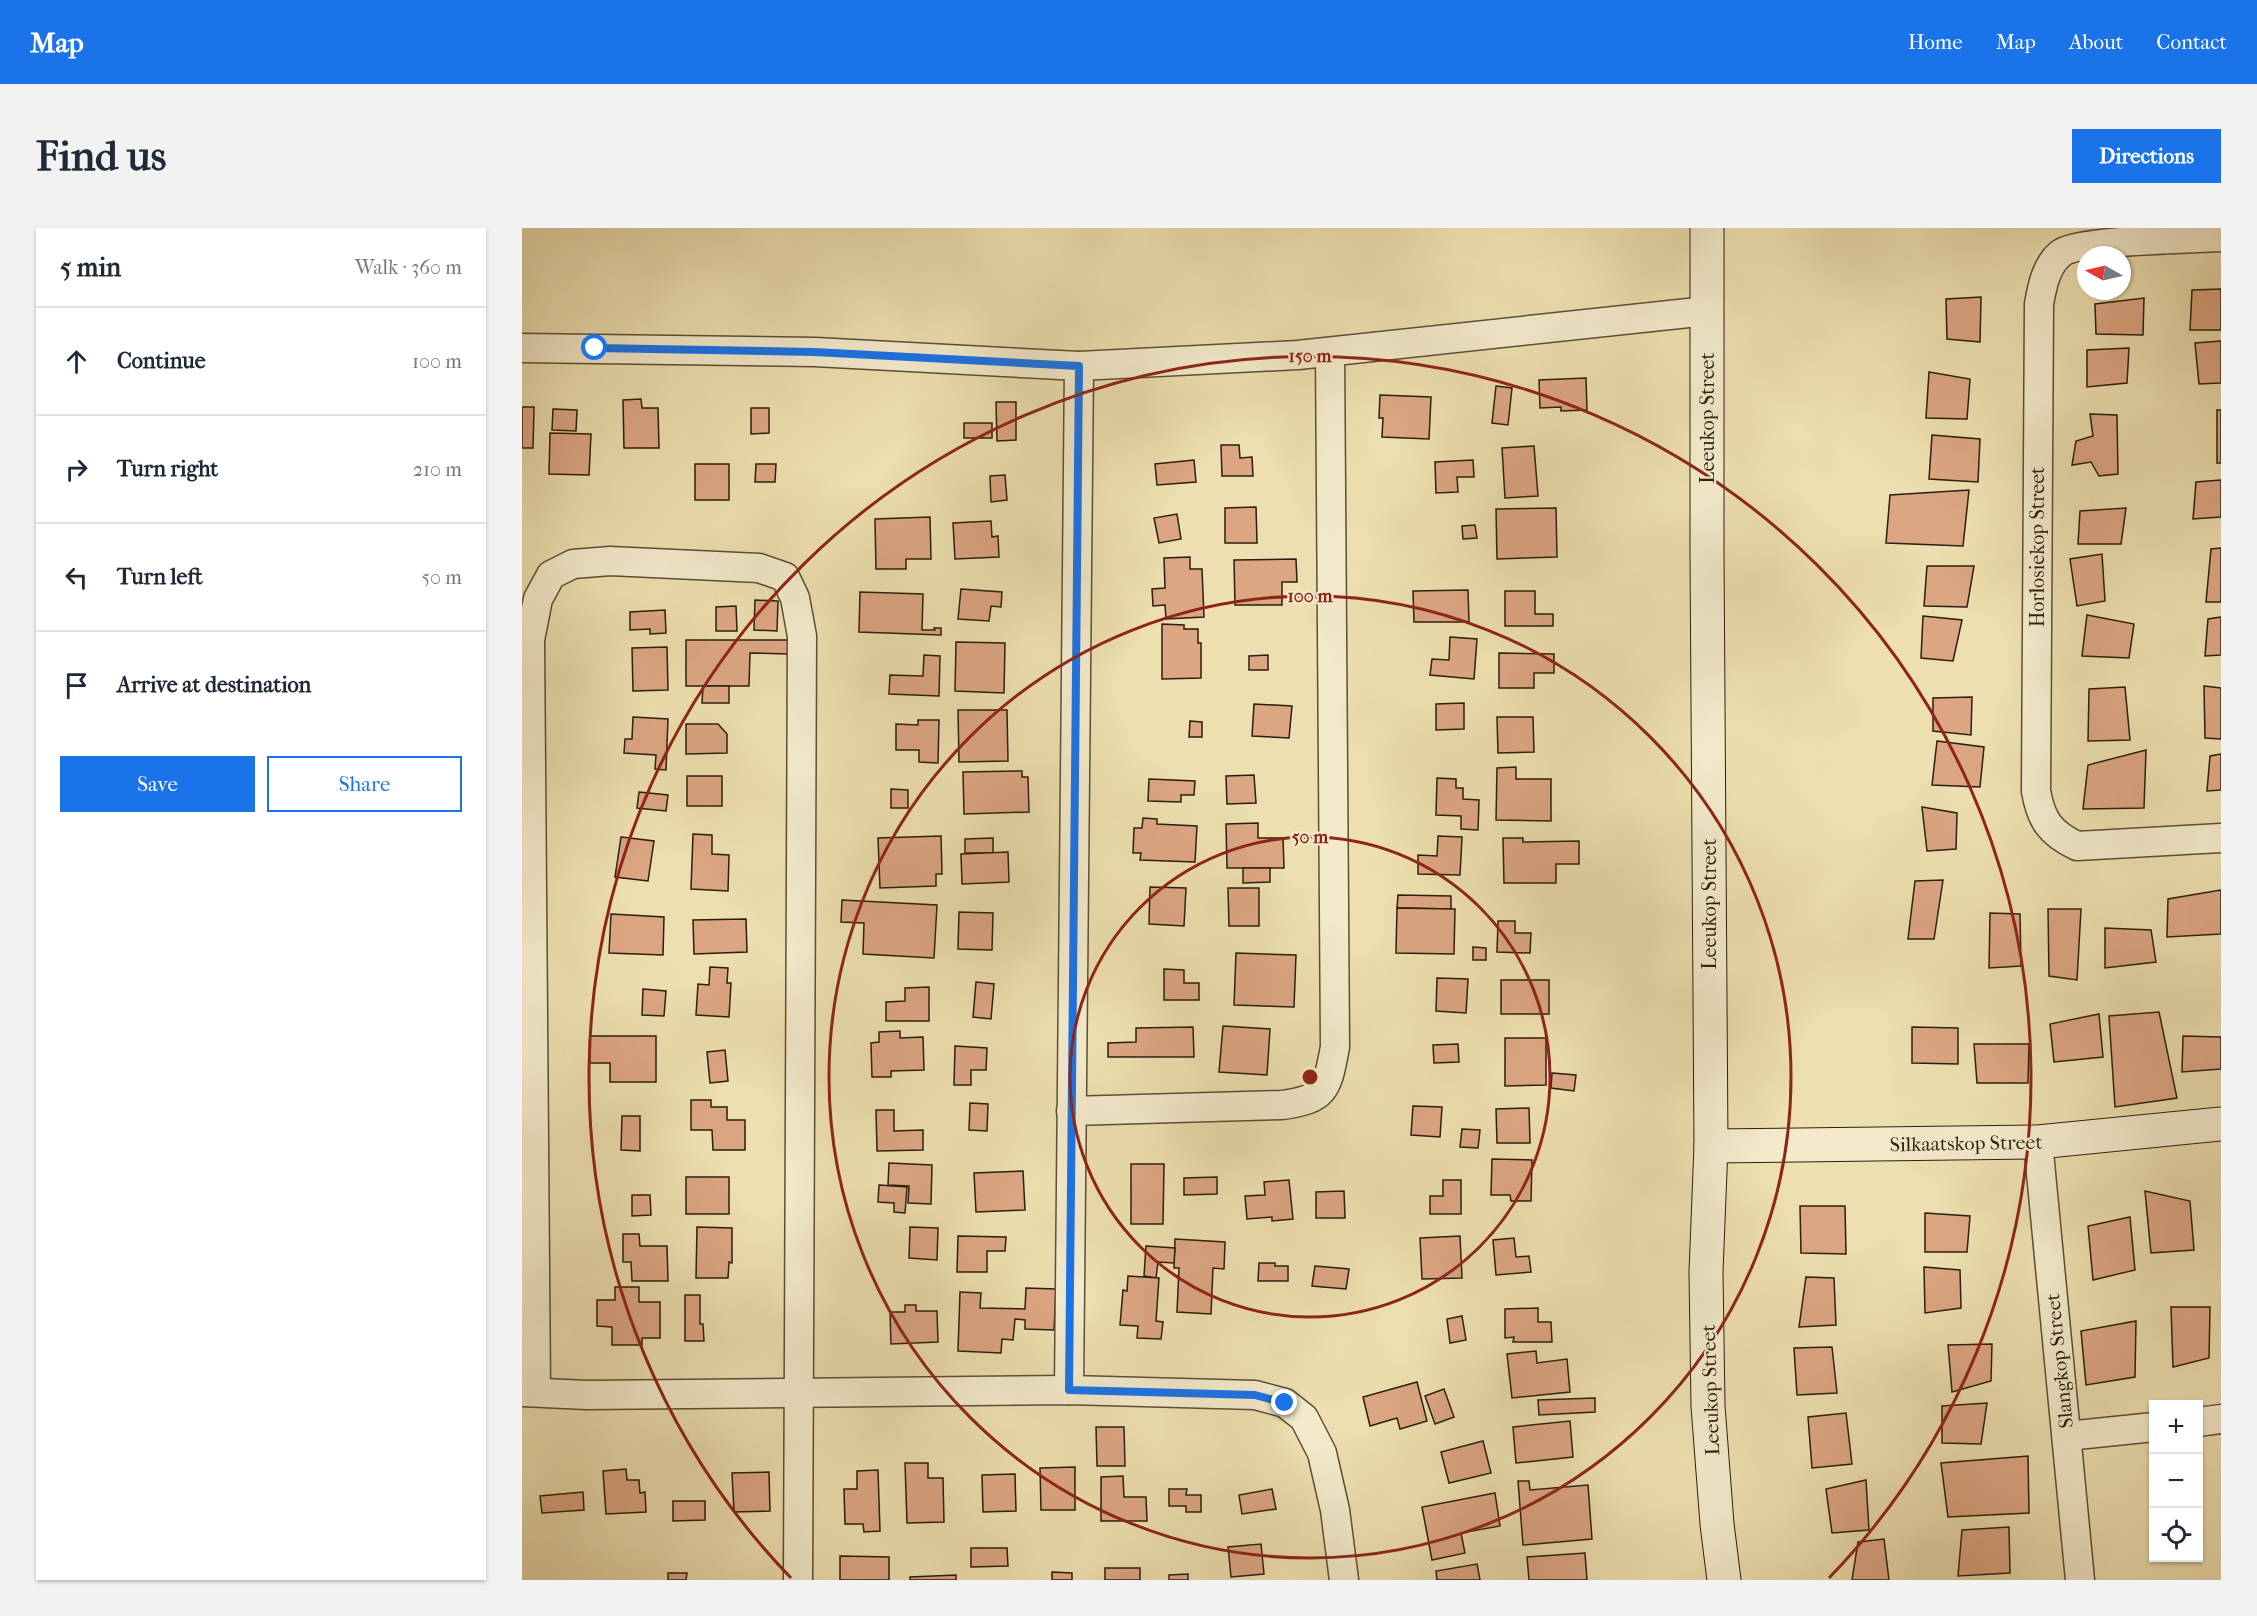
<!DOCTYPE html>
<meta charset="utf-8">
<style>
:root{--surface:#fff;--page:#f2f2f3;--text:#1f2937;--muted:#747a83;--line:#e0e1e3;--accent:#1a73e8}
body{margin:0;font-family:"IM FELL French Canon",serif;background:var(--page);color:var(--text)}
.controls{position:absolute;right:18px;bottom:18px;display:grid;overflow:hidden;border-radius:0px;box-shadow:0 2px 4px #0004}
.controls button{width:54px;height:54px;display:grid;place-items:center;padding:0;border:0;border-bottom:2px solid var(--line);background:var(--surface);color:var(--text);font:30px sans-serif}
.compass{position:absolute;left:1555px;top:18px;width:54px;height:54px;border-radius:50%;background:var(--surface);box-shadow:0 2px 4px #0004;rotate:278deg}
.stop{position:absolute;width:18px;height:18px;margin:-14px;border:4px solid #1a73e8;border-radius:50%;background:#fff}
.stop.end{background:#1a73e8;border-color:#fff;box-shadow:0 2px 6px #0008}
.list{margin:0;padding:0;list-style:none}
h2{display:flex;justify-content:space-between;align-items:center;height:78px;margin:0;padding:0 24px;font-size:26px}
h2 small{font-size:20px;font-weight:400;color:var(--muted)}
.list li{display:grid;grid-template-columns:39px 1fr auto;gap:18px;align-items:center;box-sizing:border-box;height:108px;padding:0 24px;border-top:2px solid var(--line)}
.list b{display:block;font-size:22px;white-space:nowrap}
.list em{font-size:20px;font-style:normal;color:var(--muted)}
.actions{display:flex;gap:12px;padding:18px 24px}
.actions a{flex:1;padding:14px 0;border:2px solid var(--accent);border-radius:0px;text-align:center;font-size:21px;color:var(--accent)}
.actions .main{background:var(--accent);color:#fff}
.icon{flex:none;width:33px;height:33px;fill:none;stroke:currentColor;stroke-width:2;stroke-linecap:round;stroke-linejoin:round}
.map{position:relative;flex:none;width:1699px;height:1352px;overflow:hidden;border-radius:0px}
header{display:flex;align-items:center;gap:36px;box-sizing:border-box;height:84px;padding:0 30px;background:var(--accent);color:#fff}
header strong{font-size:28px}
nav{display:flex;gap:33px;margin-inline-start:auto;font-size:21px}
.intro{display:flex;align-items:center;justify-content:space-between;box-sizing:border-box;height:144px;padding:0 36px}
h1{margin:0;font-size:42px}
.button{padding:15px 27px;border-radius:0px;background:var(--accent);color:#fff;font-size:21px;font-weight:700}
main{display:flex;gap:36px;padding:0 36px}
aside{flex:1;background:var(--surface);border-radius:0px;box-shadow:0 2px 4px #0004}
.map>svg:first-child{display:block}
</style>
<header>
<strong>Map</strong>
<nav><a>Home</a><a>Map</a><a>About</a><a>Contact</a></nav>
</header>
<div class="intro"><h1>Find us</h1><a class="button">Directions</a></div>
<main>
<aside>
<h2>5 min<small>Walk · 360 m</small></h2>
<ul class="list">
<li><svg class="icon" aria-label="ahead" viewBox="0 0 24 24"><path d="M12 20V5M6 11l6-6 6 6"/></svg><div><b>Continue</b></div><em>100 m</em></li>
<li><svg class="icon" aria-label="right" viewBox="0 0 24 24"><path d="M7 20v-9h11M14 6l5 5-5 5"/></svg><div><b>Turn right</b></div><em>210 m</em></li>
<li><svg class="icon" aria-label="left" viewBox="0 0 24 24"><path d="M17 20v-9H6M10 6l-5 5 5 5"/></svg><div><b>Turn left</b></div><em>50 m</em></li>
<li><svg class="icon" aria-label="arrive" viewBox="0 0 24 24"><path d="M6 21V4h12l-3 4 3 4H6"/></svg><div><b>Arrive at destination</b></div></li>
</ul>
<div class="actions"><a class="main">Save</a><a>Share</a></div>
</aside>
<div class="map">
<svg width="1699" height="1352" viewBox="0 0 1699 1352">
<rect width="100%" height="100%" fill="#eddfaf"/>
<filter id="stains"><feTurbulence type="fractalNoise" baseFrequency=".00333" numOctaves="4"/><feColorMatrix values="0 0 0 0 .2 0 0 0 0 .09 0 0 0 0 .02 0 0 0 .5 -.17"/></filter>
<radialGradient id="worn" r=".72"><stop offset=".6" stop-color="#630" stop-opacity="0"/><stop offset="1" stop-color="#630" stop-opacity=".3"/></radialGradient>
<g fill="#dca682" stroke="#2b1e0d" stroke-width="1.5">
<polygon points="1699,61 1699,102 1668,102 1670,62"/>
<polygon points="1459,69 1458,114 1425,111 1424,71"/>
<polygon points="1622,70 1621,107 1574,106 1573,76"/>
<polygon points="1699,113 1699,155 1677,156 1673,115"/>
<polygon points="1607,120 1605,155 1565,159 1565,122"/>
<polygon points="1407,144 1448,151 1445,191 1404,190"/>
<polygon points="1064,150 1065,182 1039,183 1039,179 1018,180 1017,152"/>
<polygon points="974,158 990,160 986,197 970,195"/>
<polygon points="858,167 909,169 907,211 860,209 861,190 857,190"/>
<polygon points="119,171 120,180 136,180 137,220 102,220 101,172"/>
<polygon points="474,174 494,174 494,212 475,213"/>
<polygon points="0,179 12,179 11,220 0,220"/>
<polygon points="229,180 247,180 247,205 229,206"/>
<polygon points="31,181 55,182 54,203 30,202"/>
<rect x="1695" y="182" width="4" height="53"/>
<polygon points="1568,186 1595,187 1596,246 1577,248 1569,234 1550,237 1554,213 1571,208"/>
<rect x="442" y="195" width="28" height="15"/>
<polygon points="28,205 69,206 67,247 27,246"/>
<polygon points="1410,207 1458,211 1456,254 1407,251"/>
<polygon points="699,217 717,217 718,230 730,229 731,248 700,248"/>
<polygon points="1012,218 1016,268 983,270 980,220"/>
<polygon points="672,232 674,254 635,257 633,236"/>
<polygon points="951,232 952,249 935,249 936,264 914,265 913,234"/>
<rect x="173" y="236" width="34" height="36"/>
<polygon points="234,236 254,236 253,254 233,254"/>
<polygon points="483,247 485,272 469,274 468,248"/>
<polygon points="1699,252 1699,289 1671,291 1674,254"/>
<polygon points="1447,262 1441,318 1364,315 1368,267"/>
<polygon points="734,279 735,315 703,315 703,280"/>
<polygon points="1034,280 1035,329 975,331 974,281"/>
<polygon points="1604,280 1599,316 1556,316 1558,283"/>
<polygon points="655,286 659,311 637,315 632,290"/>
<polygon points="408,289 409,331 384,331 384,341 354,341 353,291"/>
<polygon points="469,293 470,309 476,308 477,329 433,331 431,295"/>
<polygon points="953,297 955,310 941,311 940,298"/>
<polygon points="1699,320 1699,374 1684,374 1689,321"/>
<polygon points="1580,326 1583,373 1555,378 1548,331"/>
<polygon points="668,329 668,341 680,341 682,389 644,391 643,377 631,378 630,361 643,360 642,330"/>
<polygon points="774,331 775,354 760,354 760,377 713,377 712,332"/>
<polygon points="1405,338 1452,338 1445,379 1402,378"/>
<polygon points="439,361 480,364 479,379 469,378 467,393 436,391"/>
<polygon points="946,362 947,394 892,394 891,363"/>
<polygon points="983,363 1013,363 1013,386 1031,386 1031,398 983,398"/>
<polygon points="338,364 401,366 400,402 413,402 412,400 419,400 419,407 337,404"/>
<polygon points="233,372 256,373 255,403 232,402"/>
<polygon points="214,378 215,403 194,403 194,379"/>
<polygon points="143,382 144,405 128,406 128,401 108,402 108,384"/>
<polygon points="1565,387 1612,396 1607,430 1560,428"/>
<polygon points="1401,388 1440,392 1431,433 1399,430"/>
<polygon points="1699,389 1699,427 1683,428 1686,391"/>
<polygon points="640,396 662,397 662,401 676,401 676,415 679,415 679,450 640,451"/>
<polygon points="928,409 955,411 952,451 908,447 910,431 927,432"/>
<polygon points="164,412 266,412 266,426 228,425 227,458 164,458"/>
<polygon points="434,414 483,415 482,465 433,463"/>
<polygon points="145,419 146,462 111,463 110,420"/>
<polygon points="977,425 1032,426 1032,445 1012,445 1012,460 977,460"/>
<polygon points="402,427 418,428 417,468 367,466 368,447 401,448"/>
<polygon points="746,427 746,442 727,442 727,428"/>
<polygon points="181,458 207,458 207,475 180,475"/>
<polygon points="1682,458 1699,460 1699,511 1683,510"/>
<polygon points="1603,459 1608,512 1566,513 1567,461"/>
<polygon points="1450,469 1449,507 1411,503 1411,470"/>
<polygon points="942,475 942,501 914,502 914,476"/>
<polygon points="732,476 770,478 767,510 730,508"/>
<polygon points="436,482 485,482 486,533 437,534"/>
<polygon points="111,489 146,491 144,542 133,541 134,527 102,525 103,511 110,511"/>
<polygon points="975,489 1011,489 1012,524 976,525"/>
<polygon points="396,492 417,492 416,535 397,534 397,522 374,522 374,496 396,497"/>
<polygon points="668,493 680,494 680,509 667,509"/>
<polygon points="164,496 196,496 205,506 205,525 164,526"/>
<polygon points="1415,513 1462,519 1458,559 1410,557"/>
<polygon points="1624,522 1622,580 1561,581 1566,537"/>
<polygon points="1699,526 1699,562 1685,563 1688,528"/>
<polygon points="994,539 994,551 1029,551 1029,593 974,592 975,540"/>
<polygon points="500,543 500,549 506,549 507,584 442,586 441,544"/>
<polygon points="732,547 734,575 705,576 704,548"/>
<rect x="165" y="548" width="35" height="30"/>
<polygon points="915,550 934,551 934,560 941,560 941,571 957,572 956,602 939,601 939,588 914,587"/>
<polygon points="627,551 673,553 672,567 659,567 659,574 626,573"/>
<polygon points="369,561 386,562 386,580 369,580"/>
<polygon points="117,564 146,567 144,583 115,580"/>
<polygon points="1400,579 1435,585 1434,621 1405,623"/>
<polygon points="621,590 635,591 635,596 675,598 673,634 618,632 619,625 611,625 612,600 620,600"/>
<polygon points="736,595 736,610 761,610 762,640 705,640 704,596"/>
<polygon points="171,606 190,607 190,626 207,627 206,663 169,661"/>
<polygon points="419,608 420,646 414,646 414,658 358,660 356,610"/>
<polygon points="916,608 940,609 938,647 896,646 896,627 915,628"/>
<polygon points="99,609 132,613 126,653 93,649"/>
<polygon points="471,610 471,625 443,625 443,611"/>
<polygon points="981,610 1001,610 1001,614 1057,613 1057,636 1034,636 1034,655 982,655"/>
<polygon points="486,624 487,654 440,656 439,626"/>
<polygon points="721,640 748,640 748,654 721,655"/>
<polygon points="1421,652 1412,711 1386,711 1393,653"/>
<polygon points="628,659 664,660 662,698 627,696"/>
<polygon points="706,660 737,660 737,698 707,698"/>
<polygon points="1699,662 1699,706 1645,709 1646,671"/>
<polygon points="876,667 929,668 929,681 875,680"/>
<polygon points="320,672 415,677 412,730 341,726 342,695 319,694"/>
<polygon points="875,680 933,681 932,726 874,725"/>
<polygon points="1526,681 1559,681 1555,752 1527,748"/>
<polygon points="437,684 471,685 470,722 436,721"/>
<polygon points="1468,685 1498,686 1499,738 1467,740"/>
<polygon points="89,686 142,689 141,727 87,725"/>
<polygon points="224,691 225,724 172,726 171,692"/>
<polygon points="976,693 993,693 993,705 1009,705 1008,725 975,724"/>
<polygon points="1583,700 1629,702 1634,734 1583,740"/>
<polygon points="951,719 964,720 964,732 951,732"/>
<polygon points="714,725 774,727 772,779 712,777"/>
<polygon points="188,739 206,740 205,755 209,755 207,789 174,787 176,756 187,757"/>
<polygon points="642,741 662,742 662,755 677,755 677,772 642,772"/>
<polygon points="915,750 946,751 944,785 914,783"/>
<rect x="979" y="752" width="48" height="34"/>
<polygon points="454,754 472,756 469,791 451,789"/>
<polygon points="407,759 407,793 364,793 364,774 383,773 383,760"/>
<polygon points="121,761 144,763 142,788 120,787"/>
<polygon points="1637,784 1655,870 1593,879 1587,788"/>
<polygon points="1577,786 1581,829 1532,834 1528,796"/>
<polygon points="701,798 748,801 745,847 697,844"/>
<polygon points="671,799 672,829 586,829 586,815 614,814 614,800"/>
<polygon points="1390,799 1436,800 1436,836 1390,835"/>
<polygon points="378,803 378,810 401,809 402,842 369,843 369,849 350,849 349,815 357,814 357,804"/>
<polygon points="68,808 134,808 134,854 88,854 88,835 68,835"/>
<polygon points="1661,808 1699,809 1699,841 1660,844"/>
<polygon points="983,810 1024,810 1024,857 983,858"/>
<polygon points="936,816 937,834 912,835 911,817"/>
<polygon points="1452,816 1507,816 1506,855 1455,855"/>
<polygon points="433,818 465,820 464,842 449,842 449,857 432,857"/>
<polygon points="203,822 206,853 188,855 185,824"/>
<polygon points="1030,845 1054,847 1052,863 1029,860"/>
<polygon points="169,872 189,872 189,879 205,879 205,892 223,892 223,922 191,922 190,902 169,902"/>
<polygon points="448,875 466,876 465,903 447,902"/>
<polygon points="891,878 920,879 918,909 889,907"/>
<polygon points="1007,880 1008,915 975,915 974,881"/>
<polygon points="354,882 372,882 372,903 401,902 401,922 355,923"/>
<polygon points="100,888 118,888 118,923 99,922"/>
<polygon points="940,901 958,902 956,920 938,919"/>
<polygon points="970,931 1010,932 1009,973 989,973 988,967 969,967"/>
<polygon points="367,935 410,937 409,976 386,975 387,958 366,957"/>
<polygon points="609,936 642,936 641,996 609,996"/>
<polygon points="501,943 503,982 454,984 452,945"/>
<rect x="164" y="949" width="43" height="37"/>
<polygon points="695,949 695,966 662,967 662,950"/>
<polygon points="767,952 771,991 750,993 750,989 725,991 723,968 743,967 742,954"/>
<polygon points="921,952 939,952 939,986 908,986 908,968 921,968"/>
<polygon points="357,957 385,959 383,985 372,984 372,975 356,974"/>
<polygon points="822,963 823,990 794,990 794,964"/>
<polygon points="1623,963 1668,973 1672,1022 1629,1025"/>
<polygon points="110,967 128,967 129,987 110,988"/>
<polygon points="1278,978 1323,978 1324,1026 1279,1025"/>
<polygon points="1403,985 1448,988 1445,1024 1403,1024"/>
<polygon points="1608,989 1613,1042 1571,1052 1566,998"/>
<polygon points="175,999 210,1000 210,1035 207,1034 206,1050 174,1050"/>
<polygon points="388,999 416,1000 415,1032 387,1030"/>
<polygon points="101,1006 117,1006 118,1018 145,1018 146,1053 110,1053 109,1034 101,1034"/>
<polygon points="436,1008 484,1009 483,1023 465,1023 465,1044 435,1044"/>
<polygon points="938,1008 940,1050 900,1051 898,1010"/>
<polygon points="992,1010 994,1029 1007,1028 1009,1044 974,1047 971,1012"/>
<polygon points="653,1011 703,1014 702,1041 691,1040 689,1086 655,1084 657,1040 652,1040"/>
<polygon points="624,1018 653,1020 652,1035 636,1034 634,1050 622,1048"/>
<polygon points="737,1035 753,1035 753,1038 766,1038 766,1053 736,1053"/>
<polygon points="793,1038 827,1041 824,1061 790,1058"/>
<polygon points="1402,1039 1438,1042 1439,1080 1403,1085"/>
<polygon points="606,1048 637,1050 634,1093 641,1094 639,1111 615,1110 616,1098 598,1097 601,1062 605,1063"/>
<polygon points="1284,1049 1312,1050 1314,1097 1277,1099"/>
<polygon points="93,1059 117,1059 117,1074 138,1074 138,1110 120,1110 120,1117 90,1117 90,1099 75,1098 75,1072 93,1072"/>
<polygon points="504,1060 534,1061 532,1102 503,1101 503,1092 493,1091 491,1112 480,1111 479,1125 436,1123 438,1064 459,1065 458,1080 503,1081"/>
<polygon points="163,1067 178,1067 178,1096 181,1096 182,1113 163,1113"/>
<polygon points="383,1077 394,1077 394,1083 415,1083 416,1114 369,1116 368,1084 383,1084"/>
<polygon points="1649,1079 1688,1079 1687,1130 1651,1139"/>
<polygon points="1016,1080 1016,1094 1029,1094 1030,1114 991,1114 992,1109 983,1110 983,1081"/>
<polygon points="940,1088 944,1112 928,1115 925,1091"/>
<polygon points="1614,1093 1613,1149 1564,1157 1559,1103"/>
<polygon points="1470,1116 1469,1153 1430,1164 1426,1117"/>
<polygon points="1310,1119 1315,1165 1275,1167 1272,1120"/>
<polygon points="1014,1123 1015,1135 1045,1131 1048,1164 990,1170 985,1126"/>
<polygon points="895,1154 905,1193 878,1201 875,1190 848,1198 841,1169"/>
<polygon points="922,1161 932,1189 913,1196 903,1168"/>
<polygon points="1073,1170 1073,1184 1017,1187 1016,1172"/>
<polygon points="1465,1175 1459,1216 1420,1215 1420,1178"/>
<polygon points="1324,1185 1330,1236 1290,1240 1286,1189"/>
<polygon points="1048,1193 1051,1229 994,1235 991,1199"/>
<polygon points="574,1199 602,1199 603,1238 575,1238"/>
<polygon points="961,1213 969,1245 927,1255 919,1224"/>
<polygon points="1506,1228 1507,1285 1426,1289 1419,1235"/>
<polygon points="383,1235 406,1235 406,1250 421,1250 422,1294 385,1295"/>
<polygon points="553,1239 553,1282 519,1282 518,1240"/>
<polygon points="104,1241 105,1252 117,1252 118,1265 123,1264 124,1284 84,1286 81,1243"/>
<polygon points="356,1242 358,1303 342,1304 341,1296 323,1296 322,1261 335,1261 335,1243"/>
<polygon points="247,1244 248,1283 212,1284 210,1245"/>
<polygon points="493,1246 494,1283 461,1284 460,1247"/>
<polygon points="601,1248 602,1269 624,1269 625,1293 579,1293 579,1249"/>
<polygon points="1344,1252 1347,1302 1310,1305 1304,1261"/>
<polygon points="996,1253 1007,1253 1008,1262 1066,1257 1070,1311 1001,1317"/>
<polygon points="647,1261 665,1261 664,1267 679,1267 679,1284 664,1284 664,1278 647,1278"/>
<polygon points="750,1261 754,1281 720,1286 717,1267"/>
<polygon points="61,1264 62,1282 20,1285 18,1268"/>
<polygon points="973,1265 978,1298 939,1305 943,1325 910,1332 900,1279"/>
<polygon points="151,1273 183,1273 183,1292 151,1293"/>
<polygon points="1487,1299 1488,1345 1436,1348 1440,1302"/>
<polygon points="1362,1311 1367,1352 1330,1352 1336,1314"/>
<polygon points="739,1316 742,1346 709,1349 706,1319"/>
<polygon points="449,1320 485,1320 486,1338 449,1339"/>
<polygon points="1063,1325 1065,1352 1007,1352 1005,1329"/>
<polygon points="318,1328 367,1329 367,1352 318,1352"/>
<polygon points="955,1336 958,1352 915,1352 914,1343"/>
<rect x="583" y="1340" width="35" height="12"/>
<polygon points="530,1344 550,1345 550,1352 530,1352"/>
<polygon points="146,1345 165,1345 164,1352 146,1352"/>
<polygon points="666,1346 666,1352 647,1352 647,1347"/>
<polygon points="434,1347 434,1352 388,1352 388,1349"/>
</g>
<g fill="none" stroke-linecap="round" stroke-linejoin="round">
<g stroke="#5c4e36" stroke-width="31">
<g id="street">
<path d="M 1699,9 C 1672,11 1553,12 1538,26 C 1524,38 1520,59 1517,76 L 1514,563 C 1519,592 1528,605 1555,618 L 1699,610"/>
<polyline points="0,120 293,124 557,138 776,127 1185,83"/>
<path d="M 549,883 L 760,877 C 805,871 805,860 813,819 L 808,124"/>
<polyline points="1516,914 1558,1352"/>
<polyline points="547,1162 557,138"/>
<polyline points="0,1164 65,1167 547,1162 733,1167 763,1175 782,1190 800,1225 813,1282 822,1352"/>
<polyline points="14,1164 8,412 16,371 29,347 51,336 88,333 237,340 263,349 273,370 280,408 276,1352"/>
<polyline points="1676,1194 1699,1191"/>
<polyline points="1545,1208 1632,1199"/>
</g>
</g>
<g stroke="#2b1e0d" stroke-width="35">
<g id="secondary">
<polyline points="1185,0 1185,326 1189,918 1184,1044 1186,1178 1195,1296 1202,1352"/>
<polyline points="1189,918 1516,914 1699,896"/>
</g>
</g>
<use href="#street" stroke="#f3eacb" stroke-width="28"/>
<use href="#secondary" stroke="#f3eacb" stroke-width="33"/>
</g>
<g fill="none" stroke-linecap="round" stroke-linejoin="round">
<polyline stroke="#1a73e8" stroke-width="8" points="73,120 292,124 557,138 547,1162 733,1167 763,1175"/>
</g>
<g fill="none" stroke="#8f2418" stroke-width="3">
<circle cx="788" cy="849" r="240"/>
<circle cx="788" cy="849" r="481"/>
<path d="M269 1350A721 721 0 1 1 1307 1350"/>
</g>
<g text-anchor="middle" stroke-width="4.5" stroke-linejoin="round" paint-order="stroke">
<g font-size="20" fill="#2b1e0d" stroke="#f3eacb">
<text transform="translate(1185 190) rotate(-90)" y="7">Leeukop Street</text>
<text transform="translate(1515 319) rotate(-90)" y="7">Horlosiekop Street</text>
<text transform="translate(1187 676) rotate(-90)" y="7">Leeukop Street</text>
<text transform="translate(1444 915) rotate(-1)" y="7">Silkaatskop Street</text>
<text transform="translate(1537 1133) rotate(-96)" y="7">Slangkop Street</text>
<text transform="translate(1188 1162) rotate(-92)" y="7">Leeukop Street</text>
</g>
</g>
<circle cx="788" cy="849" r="9" fill="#8f2418" stroke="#f3eacb" stroke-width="3"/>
<g font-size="18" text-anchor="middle" font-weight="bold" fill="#8f2418" stroke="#f3eacb" stroke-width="4.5" stroke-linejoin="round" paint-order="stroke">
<text x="788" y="134">150 m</text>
<text x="788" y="374">100 m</text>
<text x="788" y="615">50 m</text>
</g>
<rect width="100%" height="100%" filter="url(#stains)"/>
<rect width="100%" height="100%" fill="url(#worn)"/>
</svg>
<div class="controls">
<button>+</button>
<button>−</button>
<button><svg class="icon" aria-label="locate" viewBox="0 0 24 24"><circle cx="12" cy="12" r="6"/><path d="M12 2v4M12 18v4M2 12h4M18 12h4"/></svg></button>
</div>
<svg class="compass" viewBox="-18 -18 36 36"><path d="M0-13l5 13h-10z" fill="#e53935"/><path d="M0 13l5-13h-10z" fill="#747a83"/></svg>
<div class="stop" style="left:73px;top:120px"></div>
<div class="stop end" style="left:763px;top:1175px"></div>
</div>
</main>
